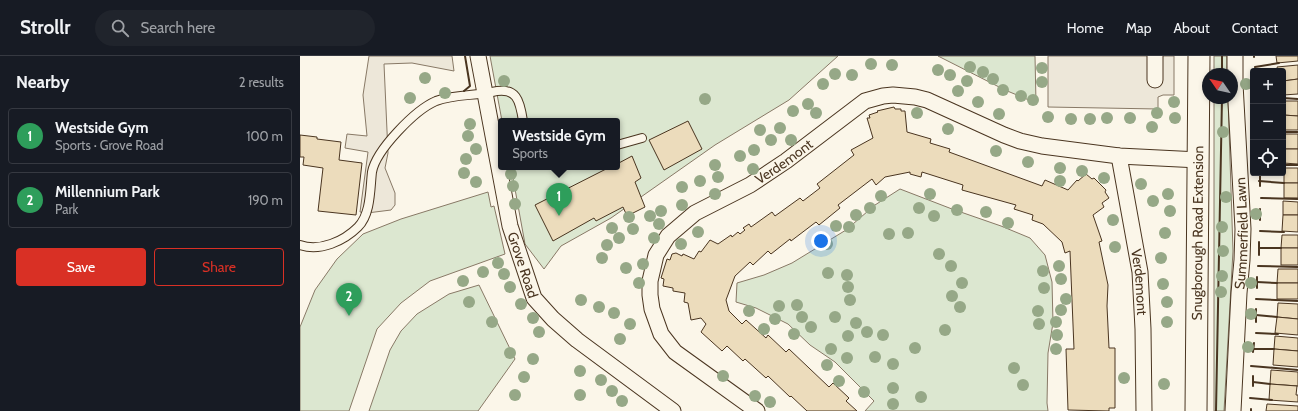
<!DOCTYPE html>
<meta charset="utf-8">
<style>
:root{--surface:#171b24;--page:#20242c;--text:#f1f3f6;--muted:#9ea1a6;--line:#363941;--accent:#d93025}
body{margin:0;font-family:Cabin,sans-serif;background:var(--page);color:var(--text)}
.controls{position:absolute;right:12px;top:12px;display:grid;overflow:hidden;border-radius:4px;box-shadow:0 2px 6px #0003}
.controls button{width:36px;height:36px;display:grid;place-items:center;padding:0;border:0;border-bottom:1px solid var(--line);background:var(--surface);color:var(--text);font:20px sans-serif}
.compass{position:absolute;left:902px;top:12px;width:36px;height:36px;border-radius:50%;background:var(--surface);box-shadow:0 2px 6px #0003;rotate:304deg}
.you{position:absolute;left:521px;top:185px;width:14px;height:14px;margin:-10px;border:3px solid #fff;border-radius:50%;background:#1a73e8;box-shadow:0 0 0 6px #1a73e833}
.badge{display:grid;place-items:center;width:26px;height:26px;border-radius:50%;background:var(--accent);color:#fff;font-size:13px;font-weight:700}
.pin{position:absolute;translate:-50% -33px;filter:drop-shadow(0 1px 2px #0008)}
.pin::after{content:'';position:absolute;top:21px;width:14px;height:12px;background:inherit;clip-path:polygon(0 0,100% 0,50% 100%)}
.popup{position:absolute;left:198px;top:62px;width:122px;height:52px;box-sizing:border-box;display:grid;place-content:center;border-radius:4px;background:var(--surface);filter:drop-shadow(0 1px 3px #0005);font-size:13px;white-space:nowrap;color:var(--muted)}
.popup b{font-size:15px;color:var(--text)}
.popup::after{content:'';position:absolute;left:50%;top:100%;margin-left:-8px;border:8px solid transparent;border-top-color:var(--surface)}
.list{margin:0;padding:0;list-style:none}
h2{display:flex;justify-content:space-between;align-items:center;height:52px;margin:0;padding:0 16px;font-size:17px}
h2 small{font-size:13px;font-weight:400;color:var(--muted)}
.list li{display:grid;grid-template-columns:26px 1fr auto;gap:12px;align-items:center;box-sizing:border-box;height:56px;margin:0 8px 8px;padding:0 8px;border:1px solid var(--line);border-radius:4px}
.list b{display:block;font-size:15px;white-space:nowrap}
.list p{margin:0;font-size:13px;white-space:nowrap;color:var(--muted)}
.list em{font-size:13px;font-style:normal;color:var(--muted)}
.actions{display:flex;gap:8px;padding:12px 16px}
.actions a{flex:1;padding:9px 0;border:1px solid var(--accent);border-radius:4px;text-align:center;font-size:14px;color:var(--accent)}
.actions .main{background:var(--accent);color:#fff}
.icon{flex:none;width:22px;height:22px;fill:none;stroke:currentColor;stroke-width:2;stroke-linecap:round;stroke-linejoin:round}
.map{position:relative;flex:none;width:998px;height:355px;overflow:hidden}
header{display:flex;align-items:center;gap:24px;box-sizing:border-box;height:56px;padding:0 20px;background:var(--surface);border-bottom:1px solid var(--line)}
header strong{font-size:19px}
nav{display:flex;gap:22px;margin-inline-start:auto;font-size:14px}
.search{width:280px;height:36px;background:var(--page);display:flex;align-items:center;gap:10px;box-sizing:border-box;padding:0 14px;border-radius:22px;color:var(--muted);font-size:15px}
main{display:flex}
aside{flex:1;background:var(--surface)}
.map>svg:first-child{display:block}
</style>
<header>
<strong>Strollr</strong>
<div class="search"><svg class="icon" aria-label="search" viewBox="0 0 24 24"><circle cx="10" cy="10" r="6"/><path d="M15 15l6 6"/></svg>Search here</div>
<nav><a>Home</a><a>Map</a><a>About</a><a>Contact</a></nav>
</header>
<main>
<aside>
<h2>Nearby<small>2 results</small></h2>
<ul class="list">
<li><span class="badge" style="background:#2e9e5b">1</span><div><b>Westside Gym</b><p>Sports · Grove Road</p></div><em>100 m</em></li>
<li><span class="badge" style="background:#2e9e5b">2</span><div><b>Millennium Park</b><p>Park</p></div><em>190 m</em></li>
</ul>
<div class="actions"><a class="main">Save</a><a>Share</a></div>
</aside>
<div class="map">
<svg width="998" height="355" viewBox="0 0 998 355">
<rect width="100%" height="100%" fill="#fbf6e9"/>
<g fill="#dce7d0" stroke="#887966">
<polygon points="190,0 538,0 489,44 415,89 311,162 261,190 244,213 225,188 211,111 317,111 317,65 202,65"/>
<polygon points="638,0 735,0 736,47 705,34"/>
<rect x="914" y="0" width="13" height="18"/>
<polygon points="914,42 928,42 933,195 924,355 914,355"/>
<polygon points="600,133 652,153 701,170 730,182 745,199 752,226 753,267 748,297 747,347 748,355 565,355 574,345 535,306 510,289 488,268 456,252 436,246 437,227 464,219 492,207 546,174 575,149"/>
<polygon points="188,136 191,151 194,150 205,198 130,225 101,247 77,273 49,355 0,355 0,271 15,234 37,203 63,178 101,163"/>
<polygon points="179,229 215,303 178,355 69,355 90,294 101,275 117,258 149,238"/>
</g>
<g fill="#ede7d9" stroke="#887966">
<polygon points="69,0 152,0 154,15 112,7 84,8 88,97 85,112 95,137 95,149 91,154 67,157 60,156 68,96 45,92 47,78 67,80 63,39"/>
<polygon points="748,0 874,0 874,39 863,39 858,41 858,53 748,51"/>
</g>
<g fill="#ecdcbc" stroke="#4a3520">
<polygon points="976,0 998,0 998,5 977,7"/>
<polygon points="998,9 998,23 983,25 983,15 978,15 977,11"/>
<polygon points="998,23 998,38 983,39 983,25"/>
<polygon points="983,45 998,45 998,60 983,59"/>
<polygon points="594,51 595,53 601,53 601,55 605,55 607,76 631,83 630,87 650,93 649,96 742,130 745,124 768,134 777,124 778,125 786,118 792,123 794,122 806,134 805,136 809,142 802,147 804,151 793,159 802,185 799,186 808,229 807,250 809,292 815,292 815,352 809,352 809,355 768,354 766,293 774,293 770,195 765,197 762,186 743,168 732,164 733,159 714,153 716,149 662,134 663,129 622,116 621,121 610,118 610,116 585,121 576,129 572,123 538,149 540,152 519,169 516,166 491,185 490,183 471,198 468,195 453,209 450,206 435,220 426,244 429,255 442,268 446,264 466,282 468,279 486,296 489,293 529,331 533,327 549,342 546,345 557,355 507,355 491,340 490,341 468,320 466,322 445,303 443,305 427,290 422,295 401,276 406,268 401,262 391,264 388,247 384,246 385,237 373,235 373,232 363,230 364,223 361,222 367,203 370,204 372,198 376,197 382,200 383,198 394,203 399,195 401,196 410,184 418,188 431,179 432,181 438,176 440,178 445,174 443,172 449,168 451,171 472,156 475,160 500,142 503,145 520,132 517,128 554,99 551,94 573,82 567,62 570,62 569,59 578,56 577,55"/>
<polygon points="983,59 998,60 998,74 983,74"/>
<polygon points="388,65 402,93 364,114 349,84"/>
<rect x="983" y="78" width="15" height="15"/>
<polygon points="0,79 17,81 17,83 41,86 39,104 62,107 56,159 18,155 23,112 3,109 4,101 0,101"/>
<polygon points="983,93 998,93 998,108 983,107"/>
<polygon points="332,100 341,122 335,126 345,151 327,160 323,151 296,165 294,162 253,185 235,149 310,111 317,111 317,108"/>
<rect x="984" y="112" width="14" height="15"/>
<rect x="984" y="127" width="14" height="15"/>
<polygon points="983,145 998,146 998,159 983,159"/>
<polygon points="983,159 998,159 998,176 982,175"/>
<polygon points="982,179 998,179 998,192 981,192"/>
<rect x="981" y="192" width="17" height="17"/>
<polygon points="978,213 998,213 998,227 977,227"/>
<rect x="977" y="227" width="21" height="16"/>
<polygon points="978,247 998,248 998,263 977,261"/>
<polygon points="977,261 998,263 998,279 975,277"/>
<polygon points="975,280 998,282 998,295 974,293"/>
<polygon points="974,293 998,295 998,311 973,309"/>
<polygon points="971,314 998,316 998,330 970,328"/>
<polygon points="970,328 997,330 996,339 998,339 998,346 969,344"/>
<polygon points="967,348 998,350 998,355 966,355"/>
</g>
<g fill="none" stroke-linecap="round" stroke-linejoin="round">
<g stroke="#4a3520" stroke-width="10">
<g id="service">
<polyline points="317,89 342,82"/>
<path d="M 0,189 C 20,196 44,185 58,171 C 71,158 70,133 72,116 C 76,94 115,54 136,45 C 154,38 174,40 192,36 C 217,30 220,45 223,65"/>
</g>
</g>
<g stroke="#4a3520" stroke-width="17">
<g id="minor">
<path id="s1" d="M 178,0 L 210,170 L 234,242 L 253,263 L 277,284 L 373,355"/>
<polyline points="855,24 855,0"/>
<path id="s2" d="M 819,100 L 840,216 L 843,273 L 844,355"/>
<path id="s3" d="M 457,355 L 375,296 L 361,278 L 352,253 L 350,239 L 350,225 L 356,199 L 368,180 L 395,157 L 450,129 L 486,105 L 565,45 L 583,40 L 593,39 L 615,41 L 627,44 L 704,79 L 720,85 L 742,90 L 819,100 L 899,104"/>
<path id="s4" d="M 933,355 L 939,237 L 942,204 L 943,173 L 935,28 L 935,0"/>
</g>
</g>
<g stroke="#4a3520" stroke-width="23">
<g id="secondary">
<path id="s5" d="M 896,355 L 899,0"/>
</g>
</g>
<use href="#service" stroke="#fbf6e9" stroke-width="8"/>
<use href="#minor" stroke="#fbf6e9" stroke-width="15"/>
<use href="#secondary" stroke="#fbf6e9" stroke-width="21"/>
<g stroke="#4a3520" stroke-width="2">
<polyline points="954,0 954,1"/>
<polyline points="955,11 979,7"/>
<polyline points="922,18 922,0"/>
<polyline points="164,35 170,30 165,0"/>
<polyline points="983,42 998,43"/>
<polyline points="983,76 998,76"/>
<polyline points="983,109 998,109"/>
<polyline points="960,119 960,130"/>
<polyline points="959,125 984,127"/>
<polyline points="961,142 998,143"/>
<polyline points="960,153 960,164"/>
<polyline points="960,175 984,176"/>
<polyline points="959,186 959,199"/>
<polyline points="959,192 981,192"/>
<polyline points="958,210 998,211"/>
<polyline points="957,226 977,227"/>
<polyline points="957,232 957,221"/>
<polyline points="956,243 998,245"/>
<polyline points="956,259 977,261"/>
<polyline points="956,266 956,253"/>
<polyline points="956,277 978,278"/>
<polyline points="954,293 974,293"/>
<polyline points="953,296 954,287"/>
<polyline points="951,310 998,314"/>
<polyline points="953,326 970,328"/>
<polyline points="953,330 953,320"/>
<polyline points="950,342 972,344"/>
<polyline points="916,355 922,42"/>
<polyline points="951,355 951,353"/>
</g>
</g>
<g fill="#96a887">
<circle cx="571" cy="8" r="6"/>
<circle cx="592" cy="9" r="6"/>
<circle cx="670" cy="11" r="6"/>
<circle cx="742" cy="12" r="6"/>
<circle cx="638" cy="14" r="6"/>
<circle cx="683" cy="16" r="6"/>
<circle cx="535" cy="18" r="6"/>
<circle cx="552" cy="19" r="6"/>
<circle cx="650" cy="19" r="6"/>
<circle cx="125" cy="22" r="6"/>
<circle cx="693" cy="23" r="6"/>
<circle cx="204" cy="25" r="6"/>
<circle cx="667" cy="25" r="6"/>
<circle cx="742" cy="26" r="6"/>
<circle cx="523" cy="28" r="6"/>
<circle cx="946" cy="28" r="6"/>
<circle cx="703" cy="34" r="6"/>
<circle cx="658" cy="35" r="6"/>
<circle cx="145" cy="37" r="6"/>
<circle cx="721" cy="40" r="6"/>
<circle cx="110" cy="42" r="6"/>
<circle cx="405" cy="43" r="6"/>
<circle cx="733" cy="44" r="6"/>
<circle cx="678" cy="46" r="6"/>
<circle cx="874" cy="46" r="6"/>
<circle cx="508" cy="48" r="6"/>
<circle cx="493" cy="55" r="6"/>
<circle cx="516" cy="57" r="6"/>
<circle cx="617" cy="57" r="6"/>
<circle cx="857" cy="57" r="6"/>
<circle cx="699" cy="58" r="6"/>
<circle cx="748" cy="61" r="6"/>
<circle cx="807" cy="62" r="6"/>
<circle cx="830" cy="62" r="6"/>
<circle cx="875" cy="62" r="6"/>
<circle cx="771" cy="63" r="6"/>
<circle cx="790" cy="63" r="6"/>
<circle cx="170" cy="68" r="6"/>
<circle cx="852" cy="71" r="6"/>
<circle cx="480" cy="72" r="6"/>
<circle cx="648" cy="73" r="6"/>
<circle cx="460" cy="74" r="6"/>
<circle cx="923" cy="76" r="6"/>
<circle cx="168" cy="80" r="6"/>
<circle cx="471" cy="84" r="6"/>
<circle cx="491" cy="84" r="6"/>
<circle cx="176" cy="93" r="6"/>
<circle cx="454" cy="94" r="6"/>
<circle cx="696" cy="95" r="6"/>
<circle cx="440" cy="100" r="6"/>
<circle cx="166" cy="103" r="6"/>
<circle cx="728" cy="106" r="6"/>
<circle cx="415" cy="109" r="6"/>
<circle cx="760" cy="112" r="6"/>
<circle cx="453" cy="113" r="6"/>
<circle cx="782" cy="115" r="6"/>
<circle cx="164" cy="117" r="6"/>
<circle cx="211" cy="118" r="6"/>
<circle cx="418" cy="121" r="6"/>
<circle cx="804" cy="122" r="6"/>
<circle cx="400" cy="125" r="6"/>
<circle cx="760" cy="125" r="6"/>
<circle cx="176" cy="126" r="6"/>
<circle cx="841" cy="128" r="6"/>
<circle cx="213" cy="130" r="6"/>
<circle cx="382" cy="131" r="6"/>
<circle cx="415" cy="138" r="6"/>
<circle cx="630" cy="138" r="6"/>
<circle cx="868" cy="138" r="6"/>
<circle cx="581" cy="140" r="6"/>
<circle cx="926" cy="141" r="6"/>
<circle cx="853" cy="145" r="6"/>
<circle cx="215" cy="148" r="6"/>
<circle cx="382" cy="149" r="6"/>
<circle cx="570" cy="152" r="6"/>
<circle cx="619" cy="152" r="6"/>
<circle cx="657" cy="154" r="6"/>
<circle cx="361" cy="155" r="6"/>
<circle cx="870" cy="155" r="6"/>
<circle cx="686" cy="156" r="6"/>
<circle cx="956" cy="158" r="6"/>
<circle cx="556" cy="159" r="6"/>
<circle cx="350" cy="160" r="6"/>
<circle cx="634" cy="160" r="6"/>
<circle cx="329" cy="161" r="6"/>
<circle cx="813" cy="164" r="6"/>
<circle cx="708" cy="167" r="6"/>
<circle cx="359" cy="168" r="6"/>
<circle cx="536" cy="170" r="6"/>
<circle cx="549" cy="171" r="6"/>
<circle cx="922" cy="171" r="6"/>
<circle cx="312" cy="172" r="6"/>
<circle cx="333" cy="173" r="6"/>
<circle cx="398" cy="176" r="6"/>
<circle cx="608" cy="177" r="6"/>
<circle cx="865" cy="177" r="6"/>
<circle cx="589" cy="178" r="6"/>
<circle cx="319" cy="182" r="6"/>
<circle cx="354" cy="182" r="6"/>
<circle cx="381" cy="188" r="6"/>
<circle cx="527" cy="188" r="6"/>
<circle cx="307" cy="189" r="6"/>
<circle cx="815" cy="191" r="6"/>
<circle cx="923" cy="195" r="6"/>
<circle cx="639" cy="198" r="6"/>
<circle cx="302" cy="202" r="6"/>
<circle cx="861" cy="202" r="6"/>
<circle cx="198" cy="207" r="6"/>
<circle cx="343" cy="208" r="6"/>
<circle cx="651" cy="210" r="6"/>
<circle cx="759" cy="210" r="6"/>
<circle cx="326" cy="212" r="6"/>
<circle cx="743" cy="215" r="6"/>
<circle cx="183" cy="216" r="6"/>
<circle cx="528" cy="217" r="6"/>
<circle cx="204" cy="218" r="6"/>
<circle cx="547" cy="219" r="6"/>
<circle cx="922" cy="220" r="6"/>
<circle cx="761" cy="223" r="6"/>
<circle cx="163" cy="225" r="6"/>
<circle cx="339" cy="227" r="6"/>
<circle cx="662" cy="227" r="6"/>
<circle cx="951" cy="227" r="6"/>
<circle cx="863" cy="228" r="6"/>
<circle cx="210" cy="231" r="6"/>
<circle cx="548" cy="231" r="6"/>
<circle cx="744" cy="232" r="6"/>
<circle cx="921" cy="236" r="6"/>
<circle cx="652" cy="240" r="6"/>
<circle cx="766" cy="243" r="6"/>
<circle cx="281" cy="244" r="6"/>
<circle cx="550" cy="244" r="6"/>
<circle cx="169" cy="246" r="6"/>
<circle cx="867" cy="246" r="6"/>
<circle cx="221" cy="248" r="6"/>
<circle cx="497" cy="249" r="6"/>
<circle cx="479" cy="250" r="6"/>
<circle cx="299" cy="251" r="6"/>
<circle cx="660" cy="251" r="6"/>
<circle cx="761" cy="254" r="6"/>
<circle cx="449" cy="255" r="6"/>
<circle cx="738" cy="255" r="6"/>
<circle cx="314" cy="257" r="6"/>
<circle cx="951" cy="258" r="6"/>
<circle cx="502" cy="261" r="6"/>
<circle cx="535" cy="261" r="6"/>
<circle cx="233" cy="262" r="6"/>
<circle cx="475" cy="263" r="6"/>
<circle cx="192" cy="266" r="6"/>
<circle cx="756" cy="266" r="6"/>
<circle cx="867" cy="266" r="6"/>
<circle cx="556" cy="267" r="6"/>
<circle cx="330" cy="268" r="6"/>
<circle cx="739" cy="268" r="6"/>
<circle cx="511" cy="271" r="6"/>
<circle cx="464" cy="273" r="6"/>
<circle cx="645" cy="274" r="6"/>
<circle cx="239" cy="276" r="6"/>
<circle cx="567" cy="276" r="6"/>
<circle cx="494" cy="278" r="6"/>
<circle cx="583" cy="279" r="6"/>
<circle cx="757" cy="279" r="6"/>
<circle cx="548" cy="280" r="6"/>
<circle cx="320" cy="283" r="6"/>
<circle cx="948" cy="291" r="6"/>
<circle cx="615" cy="292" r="6"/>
<circle cx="531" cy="293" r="6"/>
<circle cx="756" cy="293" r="6"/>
<circle cx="210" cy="297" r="6"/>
<circle cx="575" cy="301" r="6"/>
<circle cx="547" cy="302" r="6"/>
<circle cx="233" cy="303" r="6"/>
<circle cx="593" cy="308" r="6"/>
<circle cx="527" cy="309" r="6"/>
<circle cx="714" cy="312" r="6"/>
<circle cx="280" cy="315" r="6"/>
<circle cx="423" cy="320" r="6"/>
<circle cx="224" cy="321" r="6"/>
<circle cx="824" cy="322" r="6"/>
<circle cx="301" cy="324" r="6"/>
<circle cx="539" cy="325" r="6"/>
<circle cx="864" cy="328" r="6"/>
<circle cx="723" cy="329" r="6"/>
<circle cx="593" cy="332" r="6"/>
<circle cx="312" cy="335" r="6"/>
<circle cx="564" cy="336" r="6"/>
<circle cx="215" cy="339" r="6"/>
<circle cx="280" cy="339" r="6"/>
<circle cx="455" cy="340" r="6"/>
<circle cx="621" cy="341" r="6"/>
<circle cx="322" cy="345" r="6"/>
<circle cx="470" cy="346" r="6"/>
<circle cx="593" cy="348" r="6"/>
</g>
<g text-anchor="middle" stroke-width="3" stroke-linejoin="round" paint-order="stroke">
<g font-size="14" fill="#4a3520" stroke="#fbf6e9">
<text dy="5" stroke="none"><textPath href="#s3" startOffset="366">Verdemont</textPath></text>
<text dy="5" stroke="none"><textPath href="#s4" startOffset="178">Summerfield Lawn</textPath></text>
<text dy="5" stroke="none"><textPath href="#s5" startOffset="178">Snugborough Road Extension</textPath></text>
<text dy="5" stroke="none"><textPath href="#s1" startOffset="214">Grove Road</textPath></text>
<text dy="5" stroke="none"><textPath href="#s2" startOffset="128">Verdemont</textPath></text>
</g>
</g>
</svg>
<div class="controls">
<button>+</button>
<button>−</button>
<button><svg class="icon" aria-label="locate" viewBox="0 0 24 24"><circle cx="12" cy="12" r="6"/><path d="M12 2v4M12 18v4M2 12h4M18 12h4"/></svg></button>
</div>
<svg class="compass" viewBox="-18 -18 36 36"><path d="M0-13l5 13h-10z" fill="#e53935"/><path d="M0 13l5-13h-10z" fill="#9ea1a6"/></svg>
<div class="you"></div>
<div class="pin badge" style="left:259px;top:160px;background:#2e9e5b">1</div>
<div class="popup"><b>Westside Gym</b>Sports</div>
<div class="pin badge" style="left:49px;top:260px;background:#2e9e5b">2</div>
</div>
</main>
